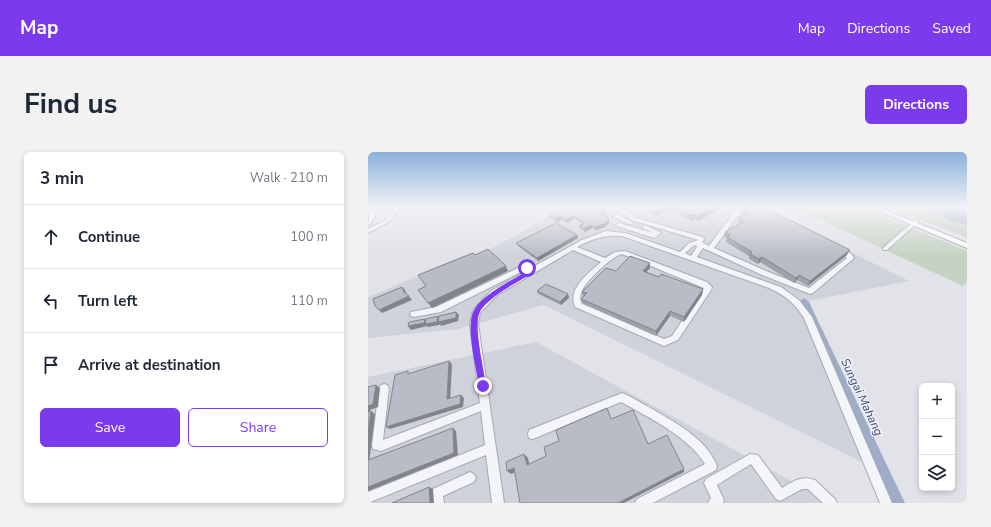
<!DOCTYPE html>
<meta charset="utf-8">
<style>
:root{--surface:#fff;--page:#f2f2f3;--text:#1f2937;--muted:#747a83;--line:#e0e1e3;--accent:#7c3aed}
body{margin:0;font-family:"Nunito Sans",sans-serif;background:var(--page);color:var(--text)}
.controls{position:absolute;right:12px;bottom:12px;display:grid;overflow:hidden;border-radius:6px;box-shadow:0 2px 6px #0003}
.controls button{width:36px;height:36px;display:grid;place-items:center;padding:0;border:0;border-bottom:1px solid var(--line);background:var(--surface);color:var(--text);font:20px sans-serif}
.stop{position:absolute;width:12px;height:12px;margin:-9px;border:3px solid #7c3aed;border-radius:50%;background:#fff}
.stop.end{background:#7c3aed;border-color:#fff;box-shadow:0 1px 4px #0008}
.list{margin:0;padding:0;list-style:none}
h2{display:flex;justify-content:space-between;align-items:center;height:52px;margin:0;padding:0 16px;font-size:17px}
h2 small{font-size:13px;font-weight:400;color:var(--muted)}
.list li{display:grid;grid-template-columns:26px 1fr auto;gap:12px;align-items:center;box-sizing:border-box;height:64px;padding:0 16px;border-top:1px solid var(--line)}
.list b{display:block;font-size:15px;white-space:nowrap}
.list em{font-size:13px;font-style:normal;color:var(--muted)}
.actions{display:flex;gap:8px;padding:12px 16px}
.actions a{flex:1;padding:9px 0;border:1px solid var(--accent);border-radius:6px;text-align:center;font-size:14px;color:var(--accent)}
.actions .main{background:var(--accent);color:#fff}
.icon{flex:none;width:22px;height:22px;fill:none;stroke:currentColor;stroke-width:2;stroke-linecap:round;stroke-linejoin:round}
.map{position:relative;flex:none;width:599px;height:351px;overflow:hidden;border-radius:6px}
header{display:flex;align-items:center;gap:24px;box-sizing:border-box;height:56px;padding:0 20px;background:var(--accent);color:#fff}
header strong{font-size:19px}
nav{display:flex;gap:22px;margin-inline-start:auto;font-size:14px}
.intro{display:flex;align-items:center;justify-content:space-between;box-sizing:border-box;height:96px;padding:0 24px}
h1{margin:0;font-size:28px}
.button{padding:10px 18px;border-radius:6px;background:var(--accent);color:#fff;font-size:14px;font-weight:700}
main{display:flex;gap:24px;padding:0 24px}
aside{flex:1;background:var(--surface);border-radius:6px;box-shadow:0 2px 6px #0003}
.map>svg:first-child{display:block}
</style>
<header>
<strong>Map</strong>
<nav><a>Map</a><a>Directions</a><a>Saved</a></nav>
</header>
<div class="intro"><h1>Find us</h1><a class="button">Directions</a></div>
<main>
<aside>
<h2>3 min<small>Walk · 210 m</small></h2>
<ul class="list">
<li><svg class="icon" aria-label="ahead" viewBox="0 0 24 24"><path d="M12 20V5M6 11l6-6 6 6"/></svg><div><b>Continue</b></div><em>100 m</em></li>
<li><svg class="icon" aria-label="left" viewBox="0 0 24 24"><path d="M17 20v-9H6M10 6l-5 5 5 5"/></svg><div><b>Turn left</b></div><em>110 m</em></li>
<li><svg class="icon" aria-label="arrive" viewBox="0 0 24 24"><path d="M6 21V4h12l-3 4 3 4H6"/></svg><div><b>Arrive at destination</b></div></li>
</ul>
<div class="actions"><a class="main">Save</a><a>Share</a></div>
</aside>
<div class="map">
<svg width="599" height="351" viewBox="0 0 599 351">
<rect width="100%" height="100%" fill="#e1e3e9"/>
<g fill="#cfd2db">
<polygon points="192,55 392,55 541,129 435,150 512,319 176,153 90,177 0,186 0,145 83,110 121,98 177,67 185,58"/>
<polygon points="168,190 464,351 0,351 0,225"/>
</g>
<g fill="#c4d3c3">
<polygon points="425,55 493,55 599,99 599,129 595,134"/>
<polygon points="521,55 599,55 599,86"/>
</g>
<polygon fill="#9eacc8" points="557,55 599,55 599,73 581,68"/>
<g fill="none" stroke-linecap="round" stroke-linejoin="round">
<polygon fill="#9eacc8" fill-rule="evenodd" points="436,146 441,150 537,351 521,351 431,150"/>
<g stroke="#a6a9b3" stroke-width="2">
<g id="minor">
<polygon points="0,55 5,55 7,66 2,72 0,73 1,66"/>
<polygon points="27,55 33,55 21,70 0,81 0,77 17,68"/>
<path d="M 245,55 L 252,55 L 268,66 L 335,85 L 336,88 L 334,90 L 341,94 L 370,55 L 376,55 L 346,96 L 398,119 L 441,136 L 479,106 L 468,98 L 468,96 C 475,95 483,100 486,106 L 485,107 L 445,141 L 442,142 L 394,123 L 335,96 L 329,105 L 413,135 L 431,148 L 444,165 L 524,351 L 512,351 L 436,166 C 427,151 416,143 401,136 L 254,84 C 236,83 226,86 209,95 L 237,106 L 247,100 L 257,99 L 339,130 L 344,135 L 343,138 L 310,188 L 296,194 L 207,155 C 199,136 221,121 233,110 L 205,98 L 129,143 L 112,161 L 110,172 L 136,351 L 124,351 L 118,303 L 0,351 L 0,340 L 117,293 L 113,259 L 13,299 L 5,297 L 4,293 L 11,236 L 13,233 L 16,232 L 19,233 L 21,236 L 15,288 L 112,251 L 102,172 L 105,158 L 123,139 L 158,119 L 157,118 L 73,160 L 46,165 L 43,164 L 42,162 L 43,160 L 68,155 L 154,114 L 159,114 L 163,116 L 214,88 L 238,79 L 257,81 L 312,100 L 321,91 L 328,89 L 330,88 L 264,68 ZM 328,93 L 329,95 L 323,104 L 317,101 L 325,94 ZM 254,102 L 336,136 L 304,184 L 296,187 L 213,151 C 212,147 212,143 214,139 C 218,129 244,104 254,102 Z"/>
<polygon points="244,62 248,62 266,71 261,72 244,64"/>
<polygon points="548,67 551,69 550,70 519,98 515,98 515,96"/>
<polygon points="251,71 286,81 275,76 274,75 277,73 293,81 286,86 249,74 248,73"/>
<path d="M 254,241 C 263,244 271,250 279,254 C 304,269 338,285 349,314 L 348,318 L 285,351 L 267,351 L 269,347 L 337,312 C 321,285 280,265 253,250 L 165,287 L 161,286 L 160,282 L 161,278 Z"/>
<path d="M 382,302 L 390,303 L 414,336 C 425,329 434,323 447,328 L 467,347 L 469,351 L 455,351 L 440,337 L 434,337 L 412,349 L 408,347 L 383,312 L 349,333 L 356,348 L 355,351 L 340,351 L 343,346 L 336,331 L 338,327 Z"/>
<polygon points="102,320 106,322 108,326 106,330 75,344 76,351 64,351 63,341 65,337"/>
</g>
</g>
<g stroke="#a1a6b5" stroke-width="2">
<polygon id="major" points="501,55 510,55 599,91 599,96"/>
</g>
<polyline stroke="#bbbec4" stroke-width="1" stroke-dasharray="2.5 2.5" stroke-linecap="butt" points="544,55 563,68 599,81"/>
<use href="#minor" fill="#f4f5f8" fill-rule="evenodd"/>
<use href="#major" fill="#fff" fill-rule="evenodd"/>
</g>
<g fill="#9fa2aa">
<polygon points="198,55 231,55 230,56 237,59 237,62 236,63 241,68 241,71 237,75 228,78 224,76 217,80 212,77 211,74 215,72 206,67 199,71 194,68 189,70 182,66 181,63"/>
<polygon points="273,55 356,55 329,69 327,67 323,69 303,57 288,64"/>
<polygon points="374,57 479,103 440,134 429,128 426,131 392,110 390,112 381,107 381,104 358,90 359,86 356,85 357,80 372,72 370,71 371,66 375,63 373,62"/>
<polygon points="209,83 210,86 170,109 150,94 148,91"/>
<polygon points="282,111 282,116 278,120 291,125 335,137 334,143 316,170 302,164 288,184 215,152 213,147 215,145 214,140 248,119"/>
<polygon points="169,139 200,142 201,146 193,153 170,142"/>
</g>
<g fill="#82848b">
<polygon points="297,55 303,55 303,57 288,64 287,59"/>
<polygon points="347,55 356,55 329,69 329,64"/>
<polygon points="237,59 237,62 233,65 233,61"/>
<polygon points="327,62 327,67 323,69 323,64"/>
<polygon points="193,64 194,68 189,70 188,67"/>
<polygon points="205,64 206,67 199,71 198,67"/>
<polygon points="241,68 241,71 237,75 228,78 227,75"/>
<polygon points="223,73 224,76 217,80 217,76"/>
<polygon points="209,83 210,86 170,109 169,106"/>
<polygon points="482,98 479,103 440,134 442,129"/>
<polygon points="394,105 392,110 390,112 391,107"/>
<polygon points="282,111 282,116 275,124 275,119"/>
<polygon points="138,114 140,119 64,156 60,151"/>
<polygon points="431,123 429,128 426,131 428,126"/>
<polygon points="34,135 37,138 39,144 36,140"/>
<polygon points="335,137 334,143 316,170 316,165"/>
<polygon points="200,142 201,146 193,153 192,150"/>
<polygon points="41,144 44,148 14,161 11,158"/>
<polygon points="302,159 302,164 288,184 288,179"/>
<polygon points="88,160 91,163 90,169 73,174 72,172 71,173 60,175 59,174 43,178 40,174 57,167 60,170 70,164 72,168"/>
<polygon points="81,209 84,212 82,250 79,247"/>
<polygon points="8,233 12,236 10,255 2,258 1,264 0,264 0,254"/>
<polygon points="93,243 96,246 95,255 22,277 18,275"/>
<polygon points="3,259 7,262 1,312 0,311 0,282"/>
<polygon points="85,276 88,279 90,303 0,339 0,335"/>
<polygon points="156,302 160,306 162,316 159,313"/>
<polygon points="146,316 150,319 143,322 139,319"/>
<polygon points="316,317 316,320 256,351 250,351"/>
<polygon points="61,335 65,337 66,351 62,351"/>
</g>
<g fill="#b9bcc6" stroke="#82848b">
<polygon points="198,55 229,55 237,59 233,61 239,64 241,68 236,72 227,75 223,73 217,76 211,74 217,71 205,64 198,67 193,64 188,67 181,63"/>
<polygon points="281,55 297,55 287,59"/>
<polygon points="307,55 347,55 329,64 327,62 323,64"/>
<polygon points="378,55 396,55 482,98 442,129 431,123 428,126 394,105 391,107 382,102 384,100 359,85 362,83 357,80 377,69 371,66 380,61 374,57"/>
<polygon points="188,71 209,83 169,106 148,91"/>
<polygon points="120,97 138,114 60,151 50,138 58,134 50,123 105,101 107,103"/>
<polygon points="262,104 282,111 275,119 291,125 293,122 335,137 316,165 302,159 288,179 213,147 219,141 214,140 238,116 248,119"/>
<polygon points="178,132 200,142 192,150 169,139"/>
<polygon points="34,135 36,140 41,144 11,158 7,154 5,147"/>
<polygon points="88,160 88,166 70,170 71,164"/>
<polygon points="70,164 69,170 57,172 58,167"/>
<polygon points="57,167 56,171 40,174 41,170"/>
<polygon points="81,209 79,247 93,243 92,252 18,275 27,223 40,219 40,222"/>
<polygon points="8,233 5,252 0,254 0,235"/>
<polygon points="239,256 243,267 265,258 280,292 299,283 316,317 250,351 152,351 146,316 139,319 138,310 156,302 159,313 178,304 176,295 191,289 188,278"/>
<polygon points="3,259 0,282 0,260"/>
<polygon points="85,276 86,301 0,335 0,308"/>
<polygon points="61,335 62,351 24,351"/>
</g>
<linearGradient id="sky" x2="0" y2="1"><stop stop-color="#8ab1db"/><stop offset="0.53" stop-color="#f2f2f5"/><stop offset="1" stop-color="#f2f2f5" stop-opacity="0"/></linearGradient>
<rect width="599" height="104" fill="url(#sky)"/>
<path fill="#7c3aed" d="M 157,115 L 161,115 L 165,121 C 151,129 116,147 111,162 C 106,178 116,216 118,234 L 115,237 L 111,234 C 108,215 98,177 105,160 C 112,144 144,128 159,119 Z"/>
<g text-anchor="middle" stroke-width="3" stroke-linejoin="round" paint-order="stroke">
<g font-size="12" font-style="italic" fill="#364873" stroke="#f1f2f7">
<text transform="translate(494 245) rotate(65)" y="4">Sungai Mahang</text>
</g>
</g>
</svg>
<div class="controls">
<button>+</button>
<button>−</button>
<button><svg class="icon" aria-label="layers" viewBox="0 0 24 24"><path d="M12 4l9 5-9 5-9-5zM3 14l9 5 9-5"/></svg></button>
</div>
<div class="stop" style="left:159px;top:116px"></div>
<div class="stop end" style="left:115px;top:234px"></div>
</div>
</main>
